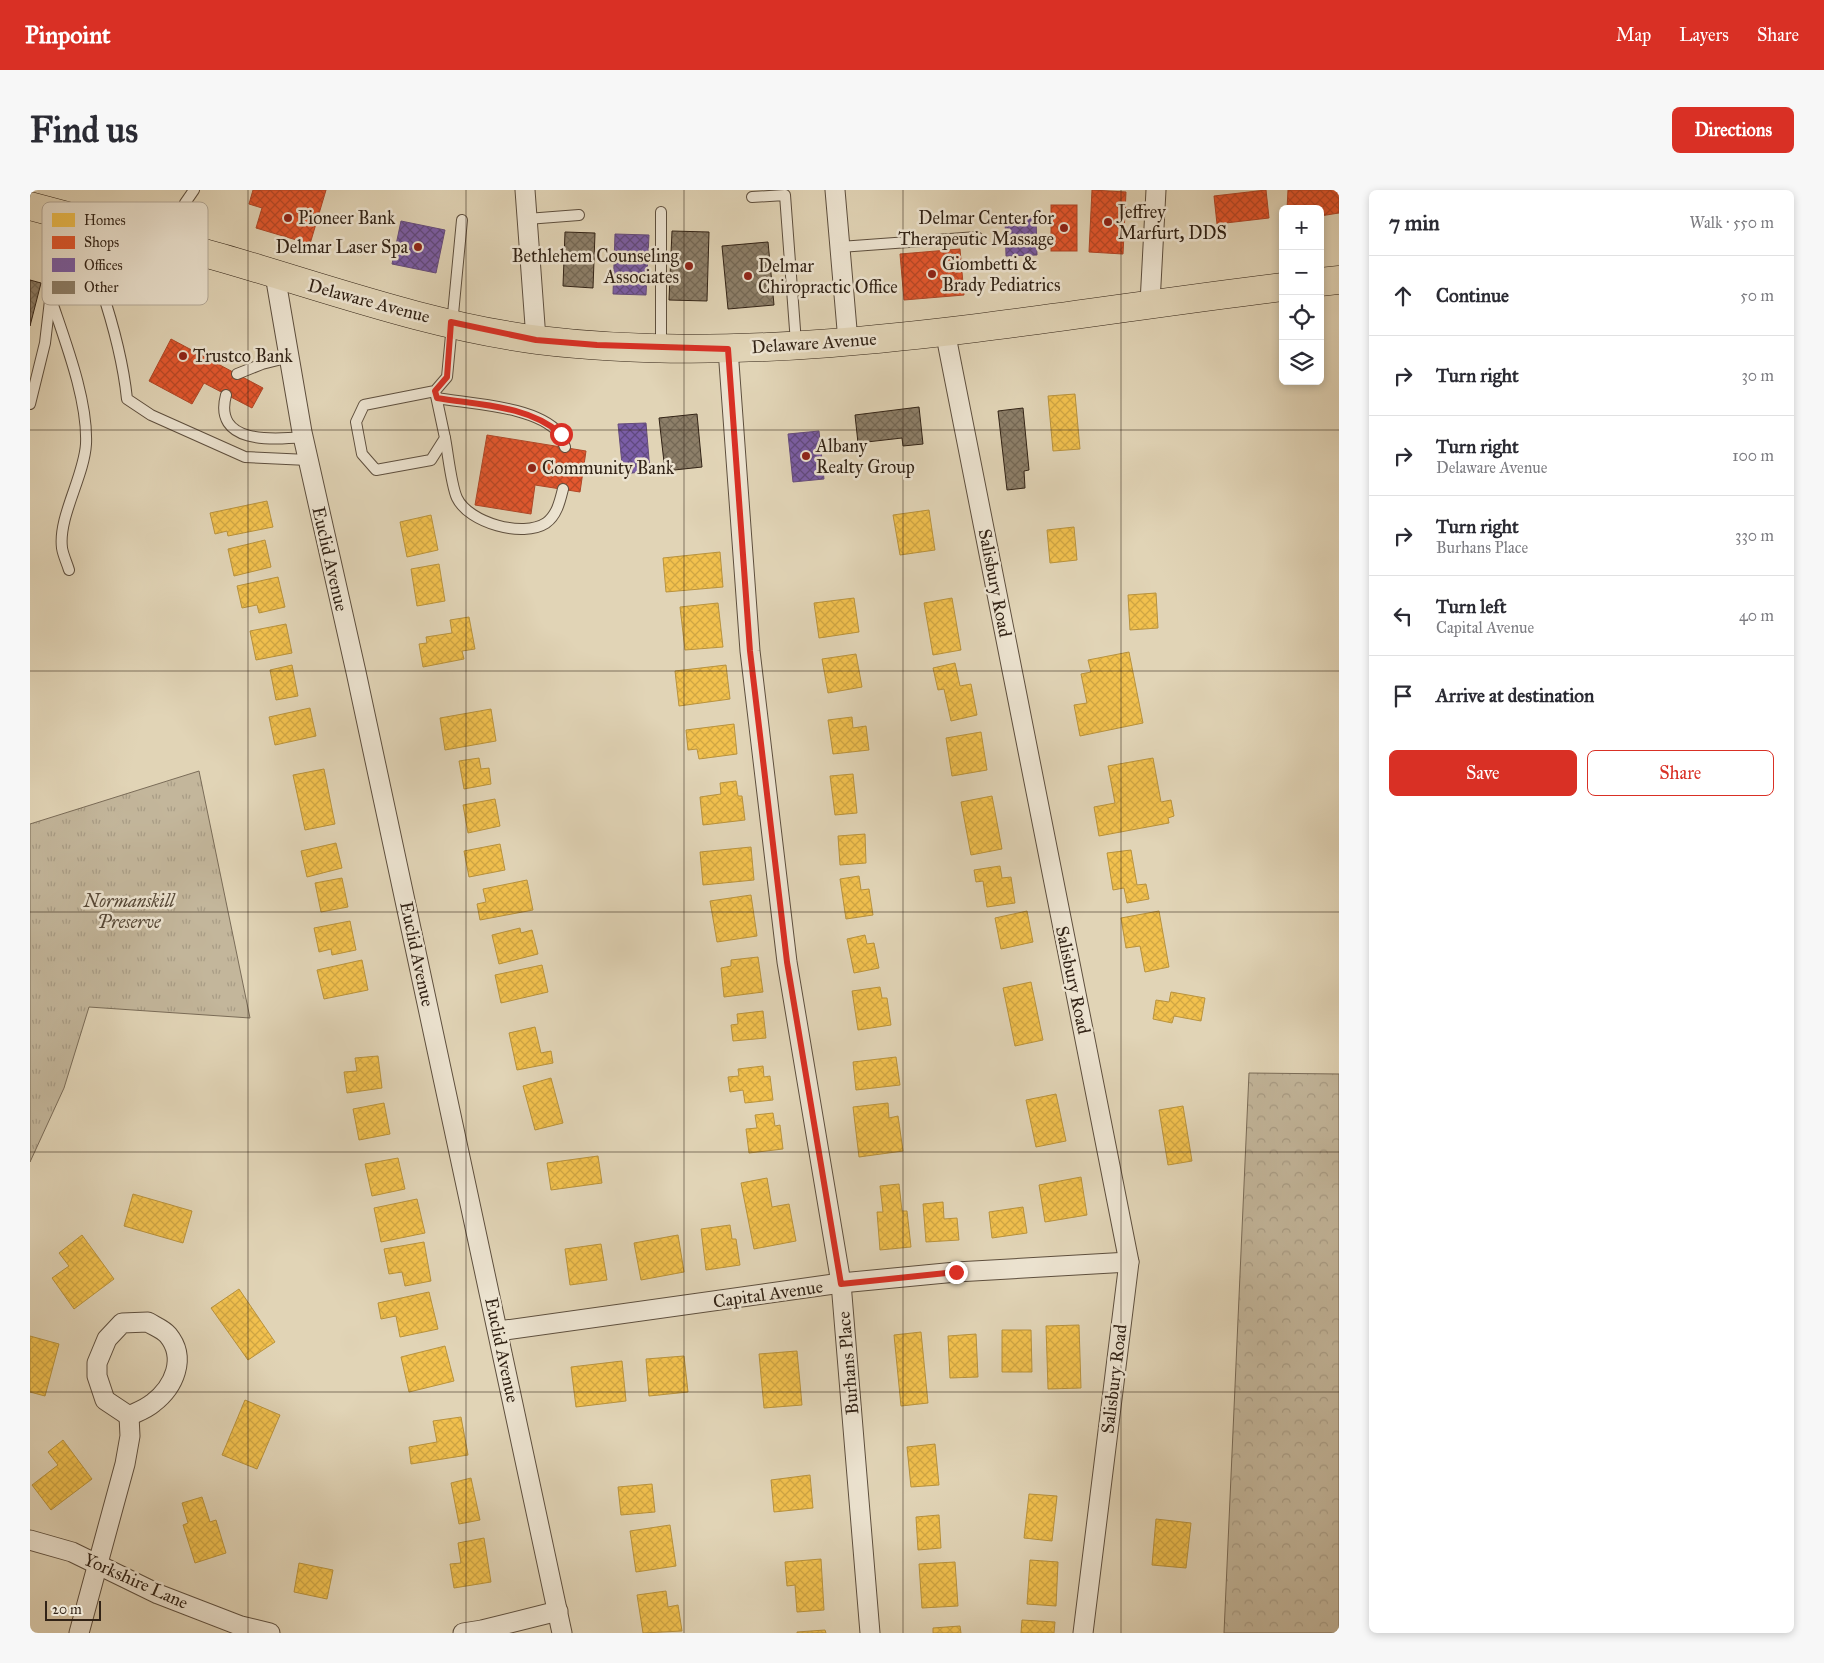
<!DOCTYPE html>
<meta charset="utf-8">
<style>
:root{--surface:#fff;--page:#f7f7f7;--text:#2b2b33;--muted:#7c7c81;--line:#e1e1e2;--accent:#d93025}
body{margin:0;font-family:"IM FELL Great Primer",serif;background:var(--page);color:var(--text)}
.controls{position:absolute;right:15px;top:15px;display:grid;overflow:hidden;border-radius:8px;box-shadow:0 2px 8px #0003}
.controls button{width:45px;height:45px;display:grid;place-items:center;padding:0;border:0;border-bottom:1px solid var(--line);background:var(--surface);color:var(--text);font:25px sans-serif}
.scale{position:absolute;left:15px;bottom:12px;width:56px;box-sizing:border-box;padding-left:5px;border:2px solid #322316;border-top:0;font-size:14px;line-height:18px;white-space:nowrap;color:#322316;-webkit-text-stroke:4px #ece3d0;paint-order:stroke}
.stop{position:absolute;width:15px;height:15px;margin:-11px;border:4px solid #d93025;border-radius:50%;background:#fff}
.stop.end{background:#d93025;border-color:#fff;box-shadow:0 1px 5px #0008}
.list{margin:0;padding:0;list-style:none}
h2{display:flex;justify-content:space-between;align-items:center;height:65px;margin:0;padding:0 20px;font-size:21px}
h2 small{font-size:16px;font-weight:400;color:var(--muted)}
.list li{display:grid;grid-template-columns:32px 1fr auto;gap:15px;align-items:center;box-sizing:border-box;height:80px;padding:0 20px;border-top:1px solid var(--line)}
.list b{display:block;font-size:19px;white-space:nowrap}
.list p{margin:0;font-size:16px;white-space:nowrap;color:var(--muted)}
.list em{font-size:16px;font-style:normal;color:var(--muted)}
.actions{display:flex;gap:10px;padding:15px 20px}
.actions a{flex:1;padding:11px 0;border:1px solid var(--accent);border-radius:8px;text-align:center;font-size:18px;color:var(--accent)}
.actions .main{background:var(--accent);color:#fff}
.icon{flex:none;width:28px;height:28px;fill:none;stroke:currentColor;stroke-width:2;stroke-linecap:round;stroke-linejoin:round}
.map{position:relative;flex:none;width:1309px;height:1443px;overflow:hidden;border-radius:8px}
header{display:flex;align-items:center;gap:30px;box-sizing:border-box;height:70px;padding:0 25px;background:var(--accent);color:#fff}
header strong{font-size:24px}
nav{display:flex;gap:28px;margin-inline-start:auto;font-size:18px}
.intro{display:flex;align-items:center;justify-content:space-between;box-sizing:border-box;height:120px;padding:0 30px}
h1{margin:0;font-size:35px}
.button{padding:12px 22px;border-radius:8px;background:var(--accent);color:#fff;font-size:18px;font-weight:700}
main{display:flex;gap:30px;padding:0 30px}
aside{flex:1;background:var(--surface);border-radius:8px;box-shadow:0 2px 8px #0003}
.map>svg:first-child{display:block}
</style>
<header>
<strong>Pinpoint</strong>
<nav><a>Map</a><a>Layers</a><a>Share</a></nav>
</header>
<div class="intro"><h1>Find us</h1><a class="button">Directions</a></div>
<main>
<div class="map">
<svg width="1309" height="1443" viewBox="0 0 1309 1443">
<defs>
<pattern id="forest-crowns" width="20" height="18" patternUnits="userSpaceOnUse" patternTransform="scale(1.25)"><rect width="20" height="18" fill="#c3b69b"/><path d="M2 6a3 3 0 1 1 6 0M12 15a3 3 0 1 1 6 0" fill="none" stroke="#a89c85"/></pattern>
<pattern id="park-tufts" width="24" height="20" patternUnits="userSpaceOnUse" patternTransform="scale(1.25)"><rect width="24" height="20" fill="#c3b69b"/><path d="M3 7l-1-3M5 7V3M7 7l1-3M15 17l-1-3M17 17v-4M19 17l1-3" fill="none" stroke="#a89c85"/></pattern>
<pattern id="homes-cross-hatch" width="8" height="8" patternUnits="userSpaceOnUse" patternTransform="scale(1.25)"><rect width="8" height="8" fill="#f2c14e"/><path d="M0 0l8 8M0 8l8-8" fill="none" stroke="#d0a643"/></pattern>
<pattern id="shops-cross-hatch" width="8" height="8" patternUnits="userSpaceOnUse" patternTransform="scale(1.25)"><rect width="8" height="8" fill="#e4572e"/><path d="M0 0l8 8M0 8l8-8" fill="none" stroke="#b94826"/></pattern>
<pattern id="offices-cross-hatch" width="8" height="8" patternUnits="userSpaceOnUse" patternTransform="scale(1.25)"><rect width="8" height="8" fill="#7b5ea7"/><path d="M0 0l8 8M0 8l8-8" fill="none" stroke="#60497f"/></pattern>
<pattern id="building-cross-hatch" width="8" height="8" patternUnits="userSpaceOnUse" patternTransform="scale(1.25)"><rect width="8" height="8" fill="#8d7f69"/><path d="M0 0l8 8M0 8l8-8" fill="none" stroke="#746855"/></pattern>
</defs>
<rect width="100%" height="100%" fill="#e1d4b6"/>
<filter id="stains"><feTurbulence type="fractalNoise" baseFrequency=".004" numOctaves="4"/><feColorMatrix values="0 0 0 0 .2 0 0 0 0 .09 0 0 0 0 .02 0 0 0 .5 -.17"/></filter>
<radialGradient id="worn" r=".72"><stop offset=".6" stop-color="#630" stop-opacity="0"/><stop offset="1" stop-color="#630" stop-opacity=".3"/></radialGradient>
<polygon fill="url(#forest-crowns)" stroke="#7a6c58" points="1219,883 1309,884 1309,1443 1194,1443"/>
<polygon fill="url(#park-tufts)" stroke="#7a6c58" points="169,581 220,828 59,817 34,898 0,972 0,634"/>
<g fill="url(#homes-cross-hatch)" stroke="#b8923d">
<polygon points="1045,204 1050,259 1023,261 1018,206"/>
<polygon points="237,311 243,337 198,346 197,341 185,344 180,323"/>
<polygon points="899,320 905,360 870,365 863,325"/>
<polygon points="401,325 408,360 377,367 370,332"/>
<polygon points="1044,337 1047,370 1020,373 1017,340"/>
<polygon points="235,350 241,377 204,386 198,359"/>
<polygon points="690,362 693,397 636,402 633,368"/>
<polygon points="409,374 415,411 387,416 381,379"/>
<polygon points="248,387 255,417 229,423 227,415 212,418 207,396"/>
<polygon points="1126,403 1128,438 1100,440 1098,405"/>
<polygon points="824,408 829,442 789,448 784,413"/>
<polygon points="922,408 931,460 903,465 894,413"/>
<polygon points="688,413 693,457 655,460 650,417"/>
<polygon points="439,427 445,459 432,461 434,469 393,477 389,454 397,453 396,447 422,443 420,430"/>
<polygon points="256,434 262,463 226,470 220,441"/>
<polygon points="1099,462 1113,533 1050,546 1044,515 1057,513 1051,484 1061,482 1058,470"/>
<polygon points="826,464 832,497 798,503 792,469"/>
<polygon points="925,473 930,496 941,494 947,525 921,531 914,499 908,500 903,478"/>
<polygon points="262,475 268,506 246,510 240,480"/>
<polygon points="696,475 700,509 649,516 645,481"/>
<polygon points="280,518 286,546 245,555 239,527"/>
<polygon points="461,519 466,551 415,560 410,528"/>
<polygon points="822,527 823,538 836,536 839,560 803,564 798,530"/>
<polygon points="704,534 707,564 669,569 667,559 658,560 656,540"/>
<polygon points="951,542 957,580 922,586 916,548"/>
<polygon points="449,568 451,579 459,578 461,594 434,599 429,571"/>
<polygon points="1123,568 1131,612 1141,610 1144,626 1138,628 1139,633 1069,646 1064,617 1085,613 1078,576"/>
<polygon points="294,579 305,634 275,640 263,585"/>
<polygon points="823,584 827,623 805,625 800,586"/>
<polygon points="706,591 708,606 712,606 715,630 673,635 670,607 691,604 690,593"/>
<polygon points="962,606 972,659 941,665 931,612"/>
<polygon points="465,609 470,636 438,643 433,615"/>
<polygon points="835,644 836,673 810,675 808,646"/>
<polygon points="306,653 312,678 277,687 271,661"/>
<polygon points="470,654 475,680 439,687 434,661"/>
<polygon points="721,657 724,690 673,695 670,662"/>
<polygon points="1101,660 1107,695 1116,694 1119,709 1097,713 1094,698 1083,700 1077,663"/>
<polygon points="970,676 972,688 981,687 985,713 957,717 953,691 946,692 944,680"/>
<polygon points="829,686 831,700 839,699 843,725 816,729 810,689"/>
<polygon points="312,688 318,717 291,722 285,693"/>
<polygon points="497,690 503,720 450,730 447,714 456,712 453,699"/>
<polygon points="721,705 727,746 687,752 680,711"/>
<polygon points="997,721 1003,752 971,759 965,728"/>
<polygon points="1129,721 1139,777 1115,782 1110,756 1096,758 1091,728"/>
<polygon points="320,731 326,760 302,765 301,759 289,762 284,738"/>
<polygon points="490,738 491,743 502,740 508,764 469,774 462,745"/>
<polygon points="835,745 837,754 844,753 849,778 824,783 817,749"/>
<polygon points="728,767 733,802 694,807 691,778 701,776 701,770"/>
<polygon points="332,770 338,800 294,809 287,780"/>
<polygon points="512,775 518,802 471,813 465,785"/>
<polygon points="1001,792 1013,850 985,856 973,798"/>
<polygon points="850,797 852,808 857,808 861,835 828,840 822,801"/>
<polygon points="1141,802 1175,808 1171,831 1144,826 1142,833 1123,829 1126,810 1139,812"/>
<polygon points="733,821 736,848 703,851 701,835 708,834 707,824"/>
<polygon points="505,837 511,863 521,861 523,873 487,880 479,843"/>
<polygon points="348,866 352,898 317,903 314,882 327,881 325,868"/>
<polygon points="866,867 870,895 826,900 823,872"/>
<polygon points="733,876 734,887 740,886 743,910 715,913 713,900 700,902 698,887 709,886 708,879"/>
<polygon points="521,888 533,933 505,940 493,896"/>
<polygon points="1026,904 1036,951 1006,957 996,910"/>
<polygon points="354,913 360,944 329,950 323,919"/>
<polygon points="858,913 859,928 868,926 873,961 829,967 823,917"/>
<polygon points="1153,916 1162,971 1138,975 1129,920"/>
<polygon points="743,923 745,936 750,935 753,959 719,963 716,939 727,938 725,925"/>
<polygon points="568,966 572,993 521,1000 517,973"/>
<polygon points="368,968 375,999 342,1006 335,974"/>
<polygon points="1051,987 1057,1025 1015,1032 1009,995"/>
<polygon points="737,988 742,1017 759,1014 766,1051 724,1059 711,993"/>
<polygon points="869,994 872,1021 877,1021 881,1057 850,1060 847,1022 853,1022 850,996"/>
<polygon points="103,1004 162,1021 153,1053 94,1036"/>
<polygon points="387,1009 395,1043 351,1052 344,1018"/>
<polygon points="913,1012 914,1029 927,1028 929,1050 896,1052 893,1014"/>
<polygon points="993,1017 997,1043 962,1048 959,1022"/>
<polygon points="700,1035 702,1049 706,1049 710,1075 676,1080 671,1039"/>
<polygon points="52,1045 84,1089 44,1119 22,1088 39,1076 29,1063"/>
<polygon points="648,1045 654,1082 611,1090 604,1053"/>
<polygon points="394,1052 401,1091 375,1096 372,1082 359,1084 354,1059"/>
<polygon points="571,1054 577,1090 540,1095 535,1059"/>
<polygon points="209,1099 245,1152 218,1170 181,1118"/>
<polygon points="399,1102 408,1139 370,1147 366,1126 351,1129 348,1113"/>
<polygon points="1049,1135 1051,1198 1018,1199 1016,1136"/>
<polygon points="972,1140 1001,1140 1002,1182 972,1182"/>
<polygon points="891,1142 898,1213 871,1216 864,1145"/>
<polygon points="946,1144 948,1187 920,1188 918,1146"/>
<polygon points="0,1146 29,1154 15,1206 0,1202"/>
<polygon points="415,1156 424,1191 379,1202 371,1167"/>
<polygon points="767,1161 772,1215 734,1218 729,1164"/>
<polygon points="654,1166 658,1202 619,1206 616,1169"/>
<polygon points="592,1171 596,1211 546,1217 541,1177"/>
<polygon points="215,1210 250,1225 227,1279 192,1265"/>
<polygon points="431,1227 438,1265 381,1274 379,1257 407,1252 403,1231"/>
<polygon points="33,1250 62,1289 21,1320 2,1295 28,1275 18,1262"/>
<polygon points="905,1254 909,1295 881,1297 877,1257"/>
<polygon points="780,1285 783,1318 744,1322 741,1290"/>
<polygon points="441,1288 450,1330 429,1334 421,1293"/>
<polygon points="622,1294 625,1322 591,1325 588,1297"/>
<polygon points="999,1304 1027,1306 1022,1351 994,1348"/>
<polygon points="172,1307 180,1332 186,1330 196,1363 165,1373 153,1335 158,1333 152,1313"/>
<polygon points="909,1325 911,1358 888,1360 886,1327"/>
<polygon points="1126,1329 1161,1333 1156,1378 1122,1375"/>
<polygon points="640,1335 646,1376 606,1382 600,1341"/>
<polygon points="454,1348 461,1392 424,1398 420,1374 431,1373 428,1353"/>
<polygon points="791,1369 794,1420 767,1422 765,1395 757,1396 755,1372"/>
<polygon points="1000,1370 1028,1372 1026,1416 997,1414"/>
<polygon points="925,1372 928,1416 892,1418 889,1374"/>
<polygon points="269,1373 303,1380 297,1409 264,1402"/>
<polygon points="636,1401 638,1417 648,1415 652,1441 613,1443 607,1405"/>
<polygon points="992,1430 1025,1432 1024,1443 991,1443"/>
<polygon points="930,1436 931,1443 903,1443 903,1438"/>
<polygon points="795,1440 796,1443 767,1443 767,1442"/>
</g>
<g fill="url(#shops-cross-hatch)" stroke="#af4727">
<polygon points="223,0 296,0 280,54 226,38 232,18 219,14"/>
<polygon points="1062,0 1096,2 1093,64 1059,62"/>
<polygon points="1236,0 1239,28 1187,34 1184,6"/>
<polygon points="1258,0 1309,0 1309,23 1290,26 1290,19 1257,19"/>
<rect x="1021" y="15" width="26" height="46"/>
<polygon points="930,59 934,105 874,110 870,64"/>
<polygon points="141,149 233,198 222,218 174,193 162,214 119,191"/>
<polygon points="457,245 556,261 550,302 505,295 501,324 445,315"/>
</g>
<g fill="url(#offices-cross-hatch)" stroke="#654c7c">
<polygon points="1006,26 1007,65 976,66 975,27"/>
<polygon points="371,31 415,40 406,83 362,74"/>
<polygon points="585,44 619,45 616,105 583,104"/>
<polygon points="616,233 620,281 593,284 588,234"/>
<polygon points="789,241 794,289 763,292 758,244"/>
</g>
<g fill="url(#building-cross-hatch)" stroke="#322316">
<polygon points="642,41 679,42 677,111 639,110"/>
<polygon points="535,42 565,43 563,98 533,96"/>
<polygon points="738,52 744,115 698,119 692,56"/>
<polygon points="0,90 11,93 0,136"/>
<polygon points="889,217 893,254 873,256 872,248 828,253 825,225"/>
<polygon points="993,218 999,280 994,281 995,298 977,300 968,221"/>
<polygon points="667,224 672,277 635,281 629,228"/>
</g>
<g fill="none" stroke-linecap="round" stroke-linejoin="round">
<g stroke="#5e4f3e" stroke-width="12">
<g id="lane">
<polyline points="722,7 755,5 766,153"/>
<polyline points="631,22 631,156"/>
<polyline points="497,29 549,25"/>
<polyline points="145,54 155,13 164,0"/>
<polyline points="810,57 947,47"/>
<path d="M 71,98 C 83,134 93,171 97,209 L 121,225 L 215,267 L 278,270"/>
<path d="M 21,109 C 35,151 58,210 56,254 C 54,287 28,327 32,358 C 33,365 37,373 39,380"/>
<polyline points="207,184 232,174 260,167"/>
<polyline points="405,201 334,215 326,232 332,264 346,280 401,270 415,248 405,201 417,187 432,30"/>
<path d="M 196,205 C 183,254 242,250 273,247"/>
<path d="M 407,208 C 441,214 506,216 529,243 C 532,247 533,253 535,257"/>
<polyline points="0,214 15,153 30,25"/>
<path d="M 415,248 C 418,263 421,295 427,308 C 439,333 493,348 516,333 C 527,325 530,311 533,299"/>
</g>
</g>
<g stroke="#5e4f3e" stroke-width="21">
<g id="street">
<polyline points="495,0 506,149"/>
<polyline points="805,0 818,151"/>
<polyline points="245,85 272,242 326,482 532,1443"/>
<polyline points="1120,113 1126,0"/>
<polyline points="915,141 1099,1072 1053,1443"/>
<polyline points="698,159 720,461 757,772 811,1093 840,1443"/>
<path d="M 118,1132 C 124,1136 133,1139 138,1145 C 157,1168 144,1197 123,1213 C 116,1219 107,1222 99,1226 L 75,1210 L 67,1186 L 67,1173 L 77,1149 L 92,1133 Z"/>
<polyline points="469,1141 811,1093 926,1082 1099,1072"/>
<polyline points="0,1350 42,1362 128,1404 211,1436 240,1443"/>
<polyline points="49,1443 95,1274 100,1246 99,1226"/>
<polyline points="433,1443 452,1440 528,1421"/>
</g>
</g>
<g stroke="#322316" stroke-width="29">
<g id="primary">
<path d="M 0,16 C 64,33 128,50 192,68 C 296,98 400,136 508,150 C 752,180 1010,126 1253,97"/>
<polyline points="1290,92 1309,90"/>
</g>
</g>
<use href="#lane" stroke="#ece3d0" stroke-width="10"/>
<use href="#street" stroke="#ece3d0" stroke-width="19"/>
<use href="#primary" stroke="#e1d4b6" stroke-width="28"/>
</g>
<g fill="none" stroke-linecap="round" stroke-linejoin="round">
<path stroke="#d93025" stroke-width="6" d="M 531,244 C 498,215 448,215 407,208 L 405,201 L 417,187 L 421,132 L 506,150 L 567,155 L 698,159 L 720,461 L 757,772 L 811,1094 L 926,1082"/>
</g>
<path fill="none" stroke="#322316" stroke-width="1" stroke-opacity="0.55" d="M 218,0 L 218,1443M 436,0 L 436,1443M 654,0 L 654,1443M 873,0 L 873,1443M 1091,0 L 1091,1443M 0,240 L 1309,240M 0,481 L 1309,481M 0,722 L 1309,722M 0,962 L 1309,962M 0,1202 L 1309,1202"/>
<g fill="#8f2418" stroke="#ece3d0" stroke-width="2">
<circle cx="258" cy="28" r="5"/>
<circle cx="1078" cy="32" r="5"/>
<circle cx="1034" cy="38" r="5"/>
<circle cx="388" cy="57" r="5"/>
<circle cx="659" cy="76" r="5"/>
<circle cx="902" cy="84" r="5"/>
<circle cx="718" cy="86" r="5"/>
<circle cx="153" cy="166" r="5"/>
<circle cx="776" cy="266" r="5"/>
<circle cx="502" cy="278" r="5"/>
</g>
<g text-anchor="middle" stroke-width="5" stroke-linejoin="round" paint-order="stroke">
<g font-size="18" fill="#322316" stroke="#ece3d0" text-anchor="start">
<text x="1088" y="28">Jeffrey<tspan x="1088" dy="21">Marfurt, DDS</tspan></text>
<text x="268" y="34">Pioneer Bank</text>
<text x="1024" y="34" text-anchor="end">Delmar Center for<tspan x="1024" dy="21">Therapeutic Massage</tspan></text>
<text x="378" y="63" text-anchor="end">Delmar Laser Spa</text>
<text x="649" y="72" text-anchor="end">Bethlehem Counseling<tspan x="649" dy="21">Associates</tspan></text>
<text x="912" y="80">Giombetti &amp;<tspan x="912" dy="21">Brady Pediatrics</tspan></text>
<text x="728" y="82">Delmar<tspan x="728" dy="21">Chiropractic Office</tspan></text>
<text x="163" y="172">Trustco Bank</text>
<text x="786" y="262">Albany<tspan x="786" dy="21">Realty Group</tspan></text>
<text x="512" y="284">Community Bank</text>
</g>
<g font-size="18" fill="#322316" stroke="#ece3d0">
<text transform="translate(339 111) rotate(15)" y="6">Delaware Avenue</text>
<text transform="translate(784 153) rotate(-4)" y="6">Delaware Avenue</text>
<text transform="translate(300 369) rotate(77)" y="6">Euclid Avenue</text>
<text transform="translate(965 393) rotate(79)" y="6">Salisbury Road</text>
<text transform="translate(387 764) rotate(78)" y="6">Euclid Avenue</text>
<text transform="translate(1043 790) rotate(78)" y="6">Salisbury Road</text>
<text transform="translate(738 1104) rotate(-8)" y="6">Capital Avenue</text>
<text transform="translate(472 1160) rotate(78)" y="6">Euclid Avenue</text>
<text transform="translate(818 1173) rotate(-95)" y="6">Burhans Place</text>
<text transform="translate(1084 1189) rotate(-83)" y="6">Salisbury Road</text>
<text transform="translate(106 1391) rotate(24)" y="6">Yorkshire Lane</text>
</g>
<g font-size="18" font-style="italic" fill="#564837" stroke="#ece3d0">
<text x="99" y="717">Normanskill<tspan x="99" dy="21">Preserve</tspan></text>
</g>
</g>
<rect x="12" y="12" width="166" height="103" rx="8" fill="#ece3d0" stroke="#b4a998" stroke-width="1"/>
<rect x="22" y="23" width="23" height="14" fill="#f2c14e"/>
<rect x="22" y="46" width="23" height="13" fill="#e4572e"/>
<rect x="22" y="68" width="23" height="14" fill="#7b5ea7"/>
<rect x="22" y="91" width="23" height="13" fill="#8d7f69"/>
<g font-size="14" fill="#322316">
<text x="54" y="35">Homes</text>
<text x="54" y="57">Shops</text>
<text x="54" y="80">Offices</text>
<text x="54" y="102">Other</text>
</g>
<rect width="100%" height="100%" filter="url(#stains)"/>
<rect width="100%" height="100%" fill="url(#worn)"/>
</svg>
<div class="controls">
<button>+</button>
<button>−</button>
<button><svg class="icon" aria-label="locate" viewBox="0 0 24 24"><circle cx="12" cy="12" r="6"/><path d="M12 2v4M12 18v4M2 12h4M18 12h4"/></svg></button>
<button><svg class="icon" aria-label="layers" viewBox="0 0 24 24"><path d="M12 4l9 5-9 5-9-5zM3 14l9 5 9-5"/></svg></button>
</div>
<div class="scale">20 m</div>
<div class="stop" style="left:531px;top:244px"></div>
<div class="stop end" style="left:926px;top:1082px"></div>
</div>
<aside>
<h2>7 min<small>Walk · 550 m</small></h2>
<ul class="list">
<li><svg class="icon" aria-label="ahead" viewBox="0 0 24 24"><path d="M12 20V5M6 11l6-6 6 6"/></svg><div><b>Continue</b></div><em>50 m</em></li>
<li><svg class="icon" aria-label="right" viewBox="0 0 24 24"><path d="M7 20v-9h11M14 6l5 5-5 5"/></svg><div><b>Turn right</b></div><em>30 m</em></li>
<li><svg class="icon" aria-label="right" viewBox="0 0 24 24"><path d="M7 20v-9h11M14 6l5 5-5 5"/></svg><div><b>Turn right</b><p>Delaware Avenue</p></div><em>100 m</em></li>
<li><svg class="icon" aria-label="right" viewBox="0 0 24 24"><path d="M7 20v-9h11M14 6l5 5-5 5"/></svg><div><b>Turn right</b><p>Burhans Place</p></div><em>330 m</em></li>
<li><svg class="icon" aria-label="left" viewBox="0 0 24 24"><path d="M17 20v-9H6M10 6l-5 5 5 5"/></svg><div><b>Turn left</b><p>Capital Avenue</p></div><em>40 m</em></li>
<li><svg class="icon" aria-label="arrive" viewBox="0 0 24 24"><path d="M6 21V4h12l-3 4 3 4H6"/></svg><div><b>Arrive at destination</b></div></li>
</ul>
<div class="actions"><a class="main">Save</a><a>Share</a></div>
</aside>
</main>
